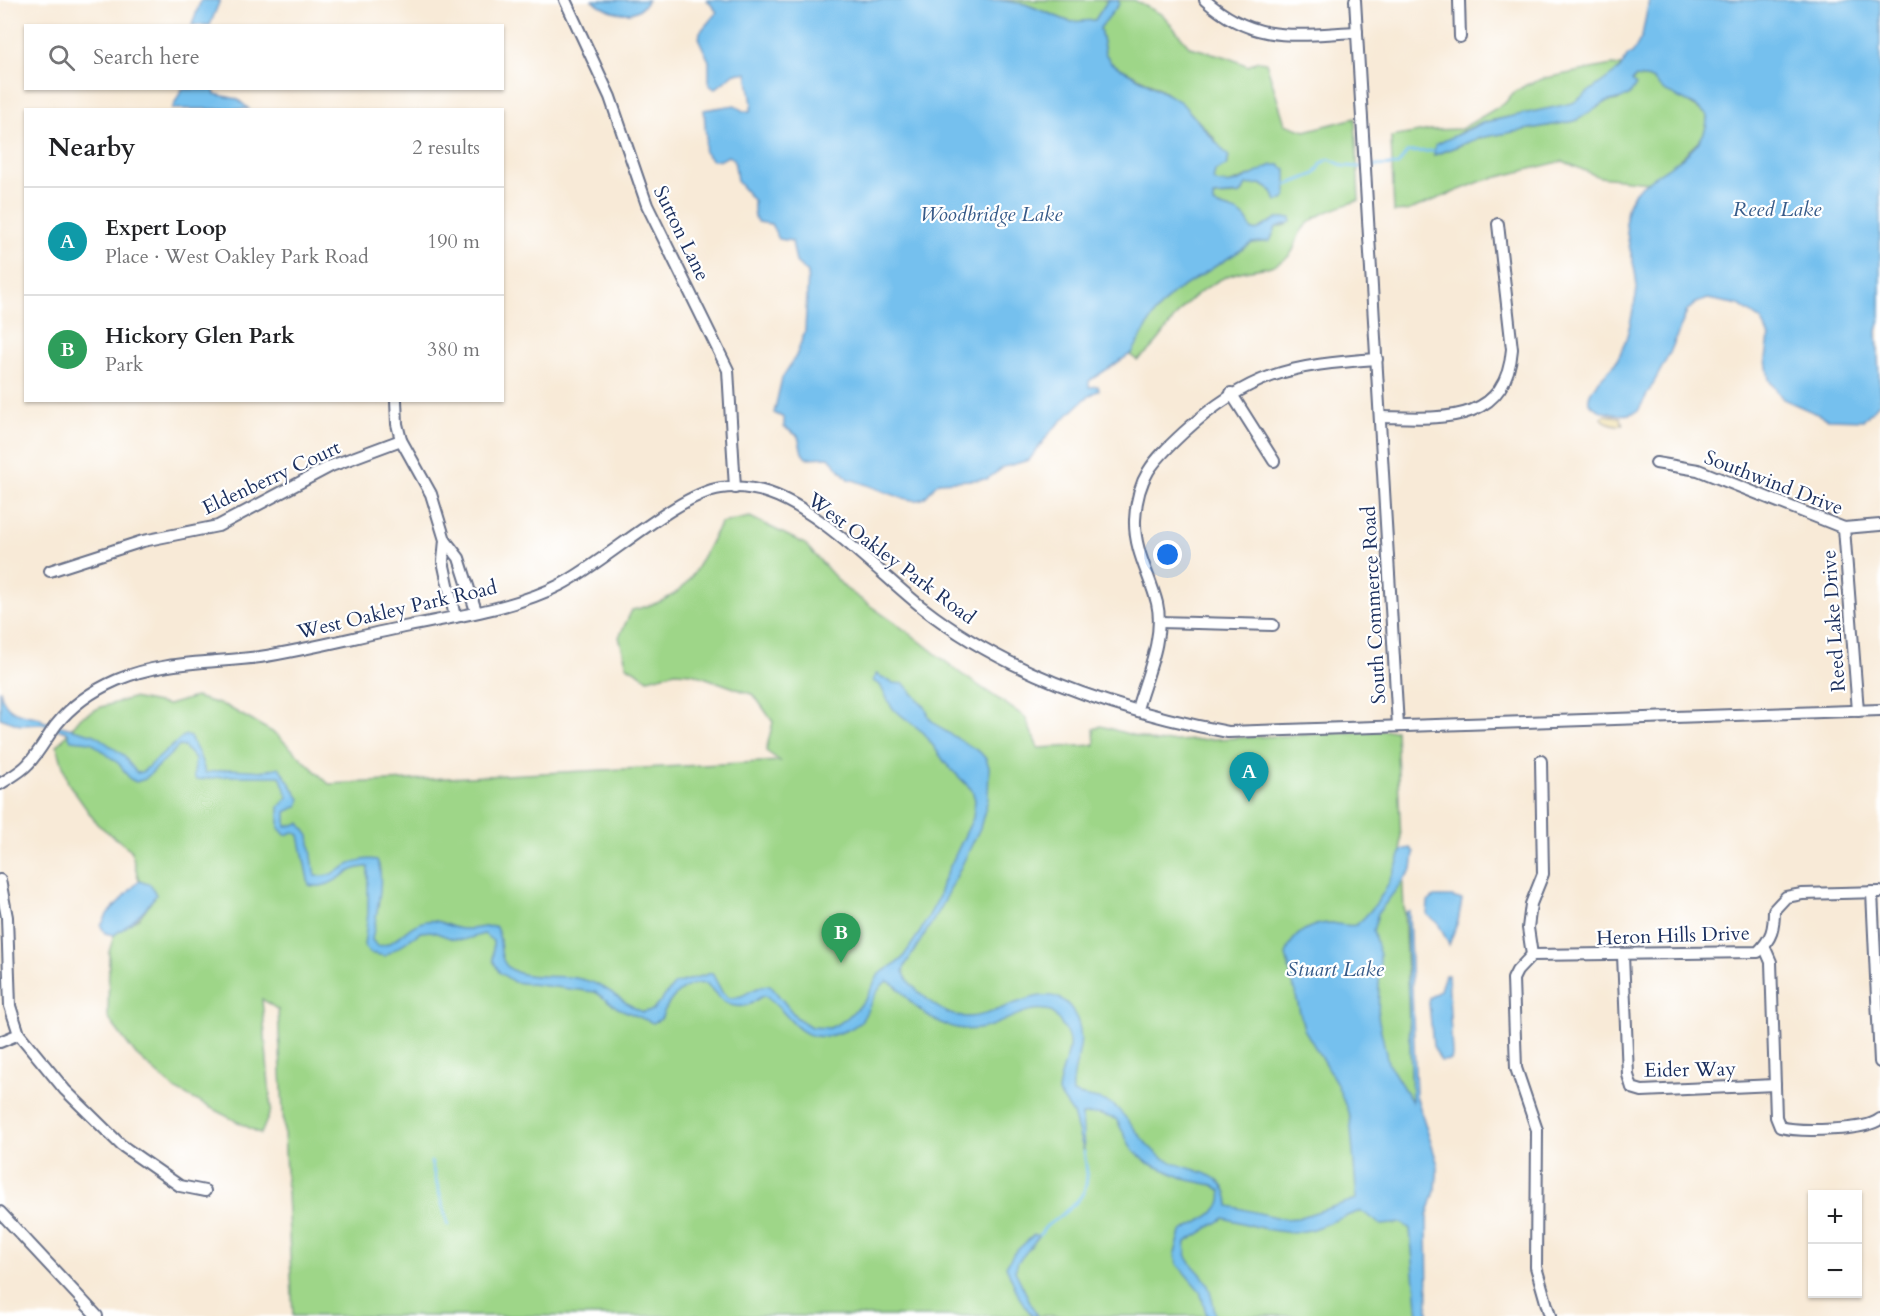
<!DOCTYPE html>
<meta charset="utf-8">
<style>
:root{--surface:#fff;--page:#f2f2f2;--text:#202124;--muted:#757577;--line:#e0e0e0;--accent:#b5179e}
body{margin:0;font-family:Cardo,serif;background:var(--page);color:var(--text)}
.controls{position:absolute;right:18px;bottom:18px;display:grid;overflow:hidden;border-radius:0px;box-shadow:0 2px 4px #0004}
.controls button{width:54px;height:54px;display:grid;place-items:center;padding:0;border:0;border-bottom:2px solid var(--line);background:var(--surface);color:var(--text);font:30px sans-serif}
.you{position:absolute;left:1168px;top:555px;width:21px;height:21px;margin:-15px;border:4px solid #fff;border-radius:50%;background:#1a73e8;box-shadow:0 0 0 9px #1a73e833}
.badge{display:grid;place-items:center;width:39px;height:39px;border-radius:50%;background:var(--accent);color:#fff;font-size:20px;font-weight:700}
.pin{position:absolute;translate:-50% -50px;filter:drop-shadow(0 2px 3px #0008)}
.pin::after{content:'';position:absolute;top:32px;width:21px;height:18px;background:inherit;clip-path:polygon(0 0,100% 0,50% 100%)}
.list{margin:0;padding:0;list-style:none}
h2{display:flex;justify-content:space-between;align-items:center;height:78px;margin:0;padding:0 24px;font-size:26px}
h2 small{font-size:20px;font-weight:400;color:var(--muted)}
.list li{display:grid;grid-template-columns:39px 1fr auto;gap:18px;align-items:center;box-sizing:border-box;height:108px;padding:0 24px;border-top:2px solid var(--line)}
.list b{display:block;font-size:22px;white-space:nowrap}
.list p{margin:0;font-size:20px;white-space:nowrap;color:var(--muted)}
.list em{font-size:20px;font-style:normal;color:var(--muted)}
.icon{flex:none;width:33px;height:33px;fill:none;stroke:currentColor;stroke-width:2;stroke-linecap:round;stroke-linejoin:round}
.map{position:relative;flex:none;width:1880px;height:1316px;overflow:hidden}
.search{position:absolute;background:var(--surface);box-shadow:0 2px 4px #0004;left:24px;top:24px;width:480px;height:66px;display:flex;align-items:center;gap:15px;box-sizing:border-box;padding:0 21px;border-radius:0px;color:var(--muted);font-size:22px}
.panel{position:absolute;background:var(--surface);box-shadow:0 2px 4px #0004;left:24px;top:108px;width:480px;height:294px;border-radius:0px}
.map>svg:first-child{display:block}
</style>
<div class="map">
<svg width="1880" height="1316" viewBox="0 0 1880 1316">
<rect width="100%" height="100%" fill="#fff"/>
<filter id="ink" filterUnits="userSpaceOnUse"><feTurbulence type="fractalNoise" baseFrequency=".0167" numOctaves="2"/><feDisplacementMap in="SourceGraphic" scale="12" xChannelSelector="R" yChannelSelector="G"/><feConvolveMatrix kernelMatrix="1 2 1 2 8 2 1 2 1" color-interpolation-filters="sRGB"/></filter>
<filter id="wash" filterUnits="userSpaceOnUse"><feTurbulence type="fractalNoise" baseFrequency=".008" numOctaves="4" result="noise"/><feDisplacementMap in="SourceGraphic" scale="24" xChannelSelector="R" yChannelSelector="G"/><feGaussianBlur stdDeviation="1.35" result="paint"/><feColorMatrix in="noise" values="0 0 0 0 0 0 0 0 0 0 0 0 0 0 0 0 0 1.4 0 .05"/><feComposite in="paint" operator="in"/></filter>
<g filter="url(#wash)">
<rect width="100%" height="100%" fill="#f8ead7"/>
<g fill="#9ed688" stroke="#5c8273" stroke-width="1.5">
<polygon points="998,0 1108,0 1095,20 1079,23 1068,21 1025,4"/>
<path d="M 1118,0 L 1134,0 L 1163,15 L 1190,47 L 1227,57 L 1248,66 L 1258,61 L 1266,62 L 1285,124 L 1305,131 L 1355,118 L 1359,200 C 1339,208 1312,213 1300,233 C 1294,244 1296,252 1284,260 C 1271,269 1255,268 1240,272 C 1227,275 1210,285 1199,293 C 1173,311 1163,344 1137,360 L 1130,355 L 1155,313 L 1173,293 L 1252,243 L 1270,241 L 1276,227 L 1288,225 L 1272,221 L 1256,231 L 1251,229 C 1246,211 1227,210 1213,204 L 1213,196 L 1238,195 L 1242,193 L 1246,184 L 1261,184 L 1272,191 L 1276,201 L 1279,165 L 1228,184 L 1219,184 L 1213,180 L 1215,171 L 1228,164 L 1228,156 L 1217,145 L 1215,139 L 1187,109 L 1159,88 L 1111,63 L 1105,53 L 1100,28 Z"/>
<path d="M 1612,65 L 1622,66 C 1612,77 1585,99 1571,104 C 1524,121 1469,110 1434,155 L 1479,138 L 1575,121 L 1606,102 L 1618,100 L 1636,77 L 1653,79 L 1707,115 L 1707,129 L 1700,140 L 1668,170 L 1649,182 L 1599,177 L 1563,161 L 1482,181 L 1407,211 L 1394,212 L 1391,137 L 1430,130 L 1461,129 L 1505,103 L 1513,93 L 1526,85 L 1545,78 Z"/>
<path d="M 750,517 L 805,544 L 845,588 L 912,635 L 960,673 L 1025,717 L 1038,748 L 1095,745 L 1094,729 L 1101,726 L 1156,742 L 1396,730 L 1422,1316 L 293,1316 L 278,1010 L 262,999 L 271,1110 L 261,1134 L 176,1090 L 136,1055 L 108,1018 L 109,952 L 114,935 L 140,917 L 156,895 L 151,885 L 139,881 L 131,850 L 97,824 L 68,783 L 57,746 L 81,717 L 101,707 L 132,698 L 168,705 L 195,697 L 226,706 L 276,734 L 329,784 L 780,761 L 766,751 L 773,722 L 754,695 L 692,673 L 675,672 L 648,679 L 627,666 L 619,637 L 632,610 C 694,597 692,572 721,523 Z"/>
</g>
<path fill="#eeda9e" stroke="#84847e" stroke-width="1.5" d="M 1605,415 L 1620,417 L 1623,425 C 1616,426 1606,423 1601,418 Z"/>
<g fill="#75c0ee" stroke="#4878a6" stroke-width="1.5">
<polygon points="201,0 220,0 210,25 192,25"/>
<path d="M 592,0 L 648,0 C 634,22 609,13 592,0 Z"/>
<path d="M 707,0 L 998,0 L 1025,4 L 1070,22 L 1095,20 L 1108,0 L 1118,0 L 1119,4 L 1100,28 L 1105,53 L 1111,63 L 1181,102 L 1229,157 L 1226,166 L 1215,171 L 1213,180 C 1231,192 1256,171 1273,165 L 1279,165 L 1286,170 L 1286,196 L 1283,200 L 1276,201 L 1272,191 L 1261,184 L 1246,185 L 1241,194 L 1213,196 L 1213,204 C 1228,211 1245,209 1251,229 L 1256,231 L 1277,218 L 1291,218 L 1291,222 L 1276,227 L 1270,241 L 1252,243 L 1173,293 L 1155,313 L 1132,353 L 1089,381 L 1089,387 L 1098,386 L 1099,390 L 1086,398 L 1052,430 L 1029,460 L 1004,467 L 987,479 L 939,482 C 932,487 928,497 922,499 C 907,505 867,482 848,479 L 829,457 L 806,458 L 802,453 L 798,436 L 784,427 L 784,418 L 774,413 L 782,378 L 796,356 L 805,331 L 808,273 L 796,262 L 792,241 L 779,239 L 771,224 L 758,222 L 754,217 L 754,201 L 737,181 L 734,159 L 728,156 L 721,160 L 712,160 L 704,152 L 706,138 L 704,110 L 735,105 L 743,111 L 750,111 L 752,104 L 747,73 L 735,73 L 715,89 L 709,85 L 709,61 L 699,40 L 700,32 L 717,12 Z"/>
<path d="M 1649,0 L 1880,0 L 1880,319 L 1877,331 L 1880,402 L 1864,420 L 1828,419 L 1783,399 L 1769,380 L 1766,359 L 1769,337 L 1762,321 L 1739,305 L 1708,299 L 1696,303 L 1687,311 L 1670,353 L 1638,411 C 1624,418 1599,414 1589,403 C 1586,390 1605,375 1613,366 C 1627,347 1631,319 1636,296 C 1642,265 1609,218 1638,189 C 1660,168 1710,152 1707,115 L 1694,105 L 1664,91 L 1652,79 L 1636,77 L 1632,81 L 1636,85 L 1629,96 L 1606,102 L 1575,121 L 1479,138 L 1434,155 L 1435,145 L 1482,123 L 1573,103 L 1620,69 L 1628,55 L 1632,54 L 1642,36 Z"/>
<polygon points="182,89 213,89 215,94 237,99 249,109 172,109"/>
<path d="M 876,674 L 893,683 L 904,684 L 925,707 L 930,719 L 943,730 L 980,752 L 986,759 L 989,767 L 988,799 L 980,828 L 941,908 L 906,964 L 903,971 C 907,983 917,990 926,998 C 937,1008 951,1017 967,1017 C 1005,1017 1058,966 1078,1022 C 1087,1047 1070,1068 1073,1093 C 1085,1099 1101,1096 1113,1105 C 1131,1119 1141,1143 1160,1156 C 1187,1174 1228,1167 1229,1206 L 1284,1219 L 1298,1218 L 1357,1199 L 1350,1117 L 1336,1082 L 1304,1029 L 1286,955 C 1291,934 1310,923 1332,923 C 1340,924 1348,927 1356,925 C 1380,905 1393,879 1402,850 L 1410,848 L 1414,852 L 1412,869 L 1378,913 L 1373,931 L 1380,955 L 1378,1017 L 1388,1063 L 1412,1102 L 1406,912 L 1409,911 L 1416,1095 L 1438,1165 L 1436,1188 L 1427,1216 L 1428,1316 L 1418,1316 L 1410,1229 L 1402,1223 L 1382,1225 L 1361,1211 C 1345,1216 1329,1223 1313,1229 C 1285,1238 1251,1225 1224,1218 L 1186,1242 C 1182,1263 1199,1267 1207,1283 C 1211,1292 1214,1306 1215,1316 L 1207,1316 L 1200,1291 L 1177,1264 L 1175,1253 L 1181,1232 C 1195,1221 1226,1215 1221,1191 L 1213,1185 L 1188,1180 L 1148,1163 L 1132,1149 L 1116,1119 L 1098,1114 L 1082,1115 L 1084,1152 L 1073,1114 L 1058,1092 C 1062,1052 1085,1048 1051,1011 C 1021,1002 997,1034 964,1029 C 944,1027 925,1016 911,1002 C 903,994 897,984 887,981 C 874,990 870,1008 862,1020 C 858,1025 849,1030 842,1032 C 797,1049 793,1014 765,996 C 757,997 755,1003 748,1005 C 728,1011 718,997 707,984 C 684,980 668,1000 661,1019 L 653,1023 L 618,1008 L 595,992 L 514,982 L 499,972 L 493,960 L 493,941 L 484,934 L 463,940 L 453,939 L 431,931 L 421,932 L 385,956 L 369,953 L 364,945 L 368,913 L 368,867 C 345,865 334,892 309,885 L 299,835 L 294,832 L 285,835 L 279,828 L 279,807 L 288,797 L 280,776 L 228,776 L 196,780 L 194,777 L 195,759 L 184,747 L 179,746 L 145,779 L 136,782 L 130,779 L 119,764 L 91,742 L 71,740 L 67,732 L 42,724 L 20,725 L 0,718 L 0,689 C 4,714 20,714 41,718 L 42,721 L 95,735 L 123,755 L 137,773 L 142,772 L 185,735 L 190,737 C 197,750 202,759 205,773 L 230,769 L 264,771 L 279,767 L 300,799 L 298,806 L 286,812 L 286,827 L 300,823 L 309,836 L 315,876 C 339,879 349,855 377,860 C 386,876 375,921 372,940 L 377,946 C 397,946 407,924 426,921 C 440,918 450,929 463,929 C 474,930 484,926 495,926 C 504,938 497,954 506,965 C 519,980 550,975 568,977 C 608,982 611,996 642,1012 L 653,1010 L 675,984 L 712,973 L 722,992 L 729,998 C 745,999 754,985 770,985 L 797,1018 L 811,1027 L 830,1028 L 845,1020 L 865,1000 L 879,974 L 901,960 L 920,932 L 938,899 L 943,881 L 973,818 L 975,800 L 972,790 L 946,764 L 924,733 L 892,708 L 880,685 L 873,681 Z"/>
<path d="M 139,881 L 151,885 L 156,895 C 144,912 132,924 114,935 L 105,933 L 101,926 L 108,913 Z"/>
<polygon points="1434,897 1452,897 1462,900 1458,921 1449,945 1438,923 1427,915 1428,902"/>
<polygon points="1445,975 1448,975 1452,1055 1451,1060 1441,1061 1433,1046 1429,1003 1430,998 1440,990"/>
<polygon points="1034,1235 1040,1235 1018,1262 1015,1271 1037,1316 1032,1316 1019,1297 1006,1266 1014,1253"/>
</g>
<g fill="none" stroke-linecap="round" stroke-linejoin="round">
<g stroke="#75c0ee" stroke-width="3">
<polyline points="1368,166 1398,165 1407,152 1433,151"/>
<polyline points="1287,185 1315,174 1322,163 1329,159 1344,166 1361,167"/>
<polyline points="431,1162 448,1225"/>
<path d="M 1040,1235 C 1044,1227 1049,1224 1056,1219 C 1086,1196 1091,1190 1084,1152"/>
</g>
</g>
</g>
<g filter="url(#ink)">
<g fill="none" stroke-linecap="round" stroke-linejoin="round">
<g stroke="#687088" stroke-width="14">
<g id="minor">
<polyline points="565,0 610,97 647,205 728,370 735,488"/>
<path d="M 1205,0 C 1254,44 1296,35 1357,32"/>
<polyline points="1355,0 1398,726"/>
<polyline points="1459,0 1460,37"/>
<polyline points="1231,393 1274,461"/>
<polyline points="396,400 397,424 401,440 431,494 445,540 459,558 476,611"/>
<path d="M 1380,417 C 1440,418 1506,426 1512,349 L 1498,224"/>
<polyline points="1656,463 1698,470 1844,528 1880,525"/>
<polyline points="1844,528 1858,711"/>
<polyline points="445,540 443,561 455,617"/>
<polyline points="50,571 143,541 218,526 331,466 401,440"/>
<polyline points="1159,622 1273,625"/>
<path d="M 1137,709 C 1146,677 1165,637 1157,603 C 1150,575 1134,551 1135,520 C 1137,477 1153,461 1183,433 C 1248,373 1291,365 1377,359"/>
<path d="M 1541,761 L 1543,874 L 1531,904 L 1528,928 L 1532,955 L 1758,952 C 1772,938 1774,929 1774,910 L 1786,897 L 1802,894 L 1880,892"/>
<path d="M 0,784 C 9,778 21,772 28,764 C 39,753 47,737 56,725 C 72,705 94,690 117,680 C 160,661 213,663 260,657 C 310,649 359,636 409,626 C 459,616 516,608 562,584 C 605,562 678,494 721,488 C 736,486 754,488 769,493 C 822,511 879,573 923,608 C 1010,676 1122,712 1228,732 L 1880,710"/>
<polyline points="0,880 7,917 10,1006 19,1034 65,1090 121,1145 180,1186 205,1191"/>
<polyline points="1872,892 1880,1062"/>
<path d="M 1764,946 L 1771,962 L 1776,1117 L 1780,1127 C 1799,1132 1866,1131 1880,1119"/>
<polyline points="1532,955 1517,971 1513,979 1516,1068 1537,1130 1536,1267 1550,1316"/>
<polyline points="1623,955 1628,1075 1632,1088 1642,1091 1775,1085"/>
<polyline points="0,1042 19,1034"/>
<polyline points="0,1212 97,1316"/>
</g>
</g>
<use href="#minor" stroke="#fff" stroke-width="10"/>
</g>
</g>
<g text-anchor="middle" stroke-width="4.5" stroke-linejoin="round" paint-order="stroke">
<g font-size="20" fill="#1b2f5e" stroke="#fff">
<text transform="translate(682 233) rotate(64)" y="7">Sutton Lane</text>
<text transform="translate(271 477) rotate(-25)" y="7">Eldenberry Court</text>
<text transform="translate(1774 482) rotate(21)" y="7">Southwind Drive</text>
<text transform="translate(892 558) rotate(37)" y="7">West Oakley Park Road</text>
<text transform="translate(1373 605) rotate(-93)" y="7">South Commerce Road</text>
<text transform="translate(397 609) rotate(-13)" y="7">West Oakley Park Road</text>
<text transform="translate(1833 621) rotate(-94)" y="7">Reed Lake Drive</text>
<text transform="translate(1673 935) rotate(-2)" y="7">Heron Hills Drive</text>
<text transform="translate(1690 1069) rotate(-1)" y="7">Eider Way</text>
</g>
<g font-size="21" font-style="italic" fill="#365a89" stroke="#fff">
<text x="1777" y="216">Reed Lake</text>
<text x="991" y="221">Woodbridge Lake</text>
<text x="1335" y="976">Stuart Lake</text>
</g>
</g>
</svg>
<div class="controls">
<button>+</button>
<button>−</button>
</div>
<div class="you"></div>
<div class="pin badge" style="left:1249px;top:802px;background:#0f9aa8">A</div>
<div class="pin badge" style="left:841px;top:963px;background:#2e9e5b">B</div>
<div class="search"><svg class="icon" aria-label="search" viewBox="0 0 24 24"><circle cx="10" cy="10" r="6"/><path d="M15 15l6 6"/></svg>Search here</div>
<section class="panel">
<h2>Nearby<small>2 results</small></h2>
<ul class="list">
<li><span class="badge" style="background:#0f9aa8">A</span><div><b>Expert Loop</b><p>Place · West Oakley Park Road</p></div><em>190 m</em></li>
<li><span class="badge" style="background:#2e9e5b">B</span><div><b>Hickory Glen Park</b><p>Park</p></div><em>380 m</em></li>
</ul>
</section>
</div>
